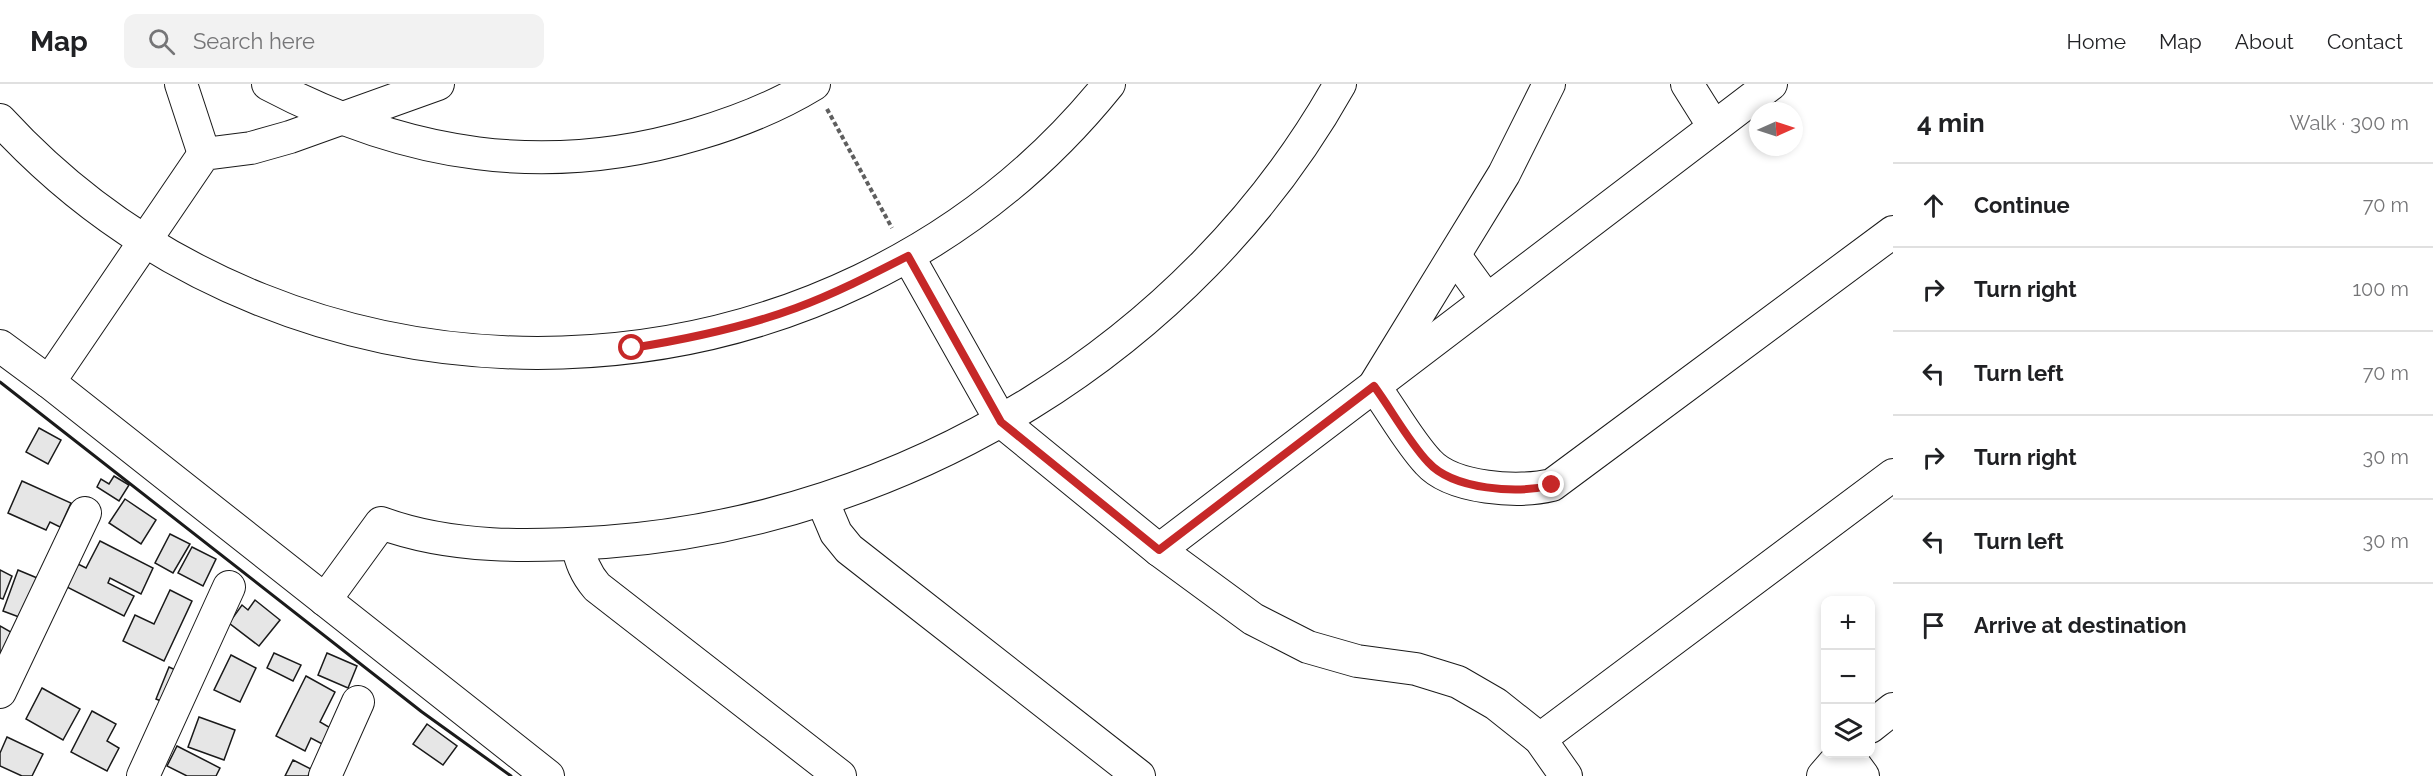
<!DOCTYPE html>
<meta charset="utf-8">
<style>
:root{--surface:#fff;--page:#f2f2f2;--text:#202124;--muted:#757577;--line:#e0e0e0}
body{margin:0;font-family:Raleway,sans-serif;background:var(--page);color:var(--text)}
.controls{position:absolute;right:18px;bottom:18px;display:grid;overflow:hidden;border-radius:12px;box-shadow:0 3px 9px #0003}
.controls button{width:54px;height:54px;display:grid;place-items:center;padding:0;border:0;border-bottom:2px solid var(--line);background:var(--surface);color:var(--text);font:30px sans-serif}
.compass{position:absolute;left:1749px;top:18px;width:54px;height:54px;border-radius:50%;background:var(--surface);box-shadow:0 3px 9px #0003;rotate:87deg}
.stop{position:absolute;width:18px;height:18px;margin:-14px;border:4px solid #c62828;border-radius:50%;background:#fff}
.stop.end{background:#c62828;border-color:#fff;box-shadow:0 2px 6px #0008}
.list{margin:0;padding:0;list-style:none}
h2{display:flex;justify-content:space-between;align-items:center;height:78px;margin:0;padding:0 24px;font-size:26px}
h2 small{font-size:20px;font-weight:400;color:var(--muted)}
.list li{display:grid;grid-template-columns:39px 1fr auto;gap:18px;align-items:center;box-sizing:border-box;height:84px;padding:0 24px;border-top:2px solid var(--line)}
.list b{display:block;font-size:22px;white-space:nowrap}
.list em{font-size:20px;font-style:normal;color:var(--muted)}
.icon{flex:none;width:33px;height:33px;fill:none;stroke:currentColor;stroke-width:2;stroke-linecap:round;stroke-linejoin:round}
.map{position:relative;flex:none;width:1893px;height:692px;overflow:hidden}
header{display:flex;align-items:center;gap:36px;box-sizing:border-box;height:84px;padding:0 30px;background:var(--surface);border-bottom:2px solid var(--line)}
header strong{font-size:28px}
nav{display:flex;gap:33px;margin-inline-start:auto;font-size:21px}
.search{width:420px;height:54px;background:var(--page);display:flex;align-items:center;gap:15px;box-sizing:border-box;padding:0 21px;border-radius:12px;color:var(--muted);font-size:22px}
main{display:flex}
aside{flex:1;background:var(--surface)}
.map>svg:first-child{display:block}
</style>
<header>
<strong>Map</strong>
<div class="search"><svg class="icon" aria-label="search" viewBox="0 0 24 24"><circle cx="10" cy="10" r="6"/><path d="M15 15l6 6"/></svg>Search here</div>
<nav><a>Home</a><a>Map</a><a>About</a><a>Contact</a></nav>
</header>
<main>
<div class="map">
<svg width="1893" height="692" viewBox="0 0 1893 692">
<rect width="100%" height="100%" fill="#fff"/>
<g fill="#e6e6e6" stroke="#1a1a1a" stroke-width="1.5">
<polygon points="39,344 61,356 48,380 26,368"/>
<polygon points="114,392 129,401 119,417 97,403 101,395 109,400"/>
<polygon points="22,397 71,419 60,443 50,438 46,446 8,429"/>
<polygon points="125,415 156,436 141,460 109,439"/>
<polygon points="170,450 190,460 173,489 155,479"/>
<polygon points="100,457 153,484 141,510 110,494 108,499 134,512 124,532 63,501 74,478 86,484"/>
<polygon points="192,463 216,475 203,502 178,489"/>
<polygon points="0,486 12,492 3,515 0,514"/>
<polygon points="18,486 42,496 27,536 3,527"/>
<polygon points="170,506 192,517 164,577 123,557 135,531 154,540"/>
<polygon points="255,516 280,536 259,562 229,539 242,521 248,526"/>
<polygon points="0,542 16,551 0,574"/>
<polygon points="274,569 301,581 293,597 267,584"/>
<polygon points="327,569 357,582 348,604 318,591"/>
<polygon points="231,571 256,584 240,618 214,606"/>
<polygon points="169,583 180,588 166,619 156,615"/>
<polygon points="306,592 335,608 320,638 334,646 326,662 311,654 305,667 276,652"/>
<polygon points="42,604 80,625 63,656 26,635"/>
<polygon points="92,627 116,640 107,657 119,664 107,687 71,668"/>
<polygon points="199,633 235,646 224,676 188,663"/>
<polygon points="427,640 457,662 443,681 413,660"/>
<polygon points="7,653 43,670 32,692 22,692 0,682 0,669"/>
<polygon points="177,662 220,684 216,692 187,692 167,682"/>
<polygon points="293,676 311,685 308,692 285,692"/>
</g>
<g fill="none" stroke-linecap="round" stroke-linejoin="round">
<g stroke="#1a1a1a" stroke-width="34">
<g id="minor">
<polyline points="181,0 204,70"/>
<path d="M 268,0 C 406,73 546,95 697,50 C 738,38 778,22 814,0"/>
<path d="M 1549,0 L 1504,90 L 1374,302 C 1391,325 1409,358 1428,378 C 1452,405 1519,409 1552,401 L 1893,148"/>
<polyline points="1687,0 1714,43"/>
<path d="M 0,36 C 298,360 832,344 1109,0"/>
<polyline points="908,172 1001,337 1159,466 1253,535 1308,563 1357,577 1416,585 1458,598 1496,620 1540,655 1566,692"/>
<polyline points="1455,172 1487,216"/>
<polyline points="0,262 49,298 548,692"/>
<polyline points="49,298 204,70 251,64 290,53 438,0"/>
<polyline points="822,416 836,449 849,465 1139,692"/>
<path d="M 577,460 C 581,477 585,489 597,503 L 840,692"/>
<polyline points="1159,466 1771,0"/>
<path d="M 325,516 L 381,439 C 452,465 531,463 605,458 C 905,436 1192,264 1340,0"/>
<polyline points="0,608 85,429"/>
<polyline points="1870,643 1893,625"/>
<polyline points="1540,655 1893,391"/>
<polyline points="1847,670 1863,692"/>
<polyline points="143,692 229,503"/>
<polyline points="325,692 358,618"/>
<polyline points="1823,692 1842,670"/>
</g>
</g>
<polyline stroke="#5f5f5f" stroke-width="4" stroke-dasharray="4.5 3" stroke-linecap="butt" points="827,25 892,144"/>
<use href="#minor" stroke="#fff" stroke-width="32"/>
<polyline stroke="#1a1a1a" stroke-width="3" points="0,298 422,628 511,692"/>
</g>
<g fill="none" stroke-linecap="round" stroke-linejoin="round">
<path stroke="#c62828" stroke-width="8" d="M 632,264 C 688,255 742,244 796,224 C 834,210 871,191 908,172 L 1001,338 L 1159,466 L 1374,302 C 1391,325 1409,358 1428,378 C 1453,406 1518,410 1552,401"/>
</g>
</svg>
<div class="controls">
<button>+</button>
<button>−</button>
<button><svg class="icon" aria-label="layers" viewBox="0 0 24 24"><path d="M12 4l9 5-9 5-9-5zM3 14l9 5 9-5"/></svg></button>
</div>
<svg class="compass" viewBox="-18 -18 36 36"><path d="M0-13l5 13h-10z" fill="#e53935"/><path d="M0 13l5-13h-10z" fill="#757577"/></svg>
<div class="stop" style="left:632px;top:264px"></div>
<div class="stop end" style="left:1552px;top:401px"></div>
</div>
<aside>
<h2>4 min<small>Walk · 300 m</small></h2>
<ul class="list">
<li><svg class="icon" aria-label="ahead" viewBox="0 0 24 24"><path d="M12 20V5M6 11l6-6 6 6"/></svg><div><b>Continue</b></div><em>70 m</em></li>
<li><svg class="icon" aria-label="right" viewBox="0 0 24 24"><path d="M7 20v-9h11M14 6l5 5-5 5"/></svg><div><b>Turn right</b></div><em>100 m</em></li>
<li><svg class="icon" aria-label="left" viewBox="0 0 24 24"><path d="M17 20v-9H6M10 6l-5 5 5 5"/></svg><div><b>Turn left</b></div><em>70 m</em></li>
<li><svg class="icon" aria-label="right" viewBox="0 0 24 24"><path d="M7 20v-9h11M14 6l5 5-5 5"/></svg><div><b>Turn right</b></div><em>30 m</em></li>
<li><svg class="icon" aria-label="left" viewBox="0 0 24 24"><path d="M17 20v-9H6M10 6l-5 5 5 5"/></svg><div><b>Turn left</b></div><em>30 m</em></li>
<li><svg class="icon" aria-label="arrive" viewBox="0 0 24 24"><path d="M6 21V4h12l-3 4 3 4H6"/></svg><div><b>Arrive at destination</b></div></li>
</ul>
</aside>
</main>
